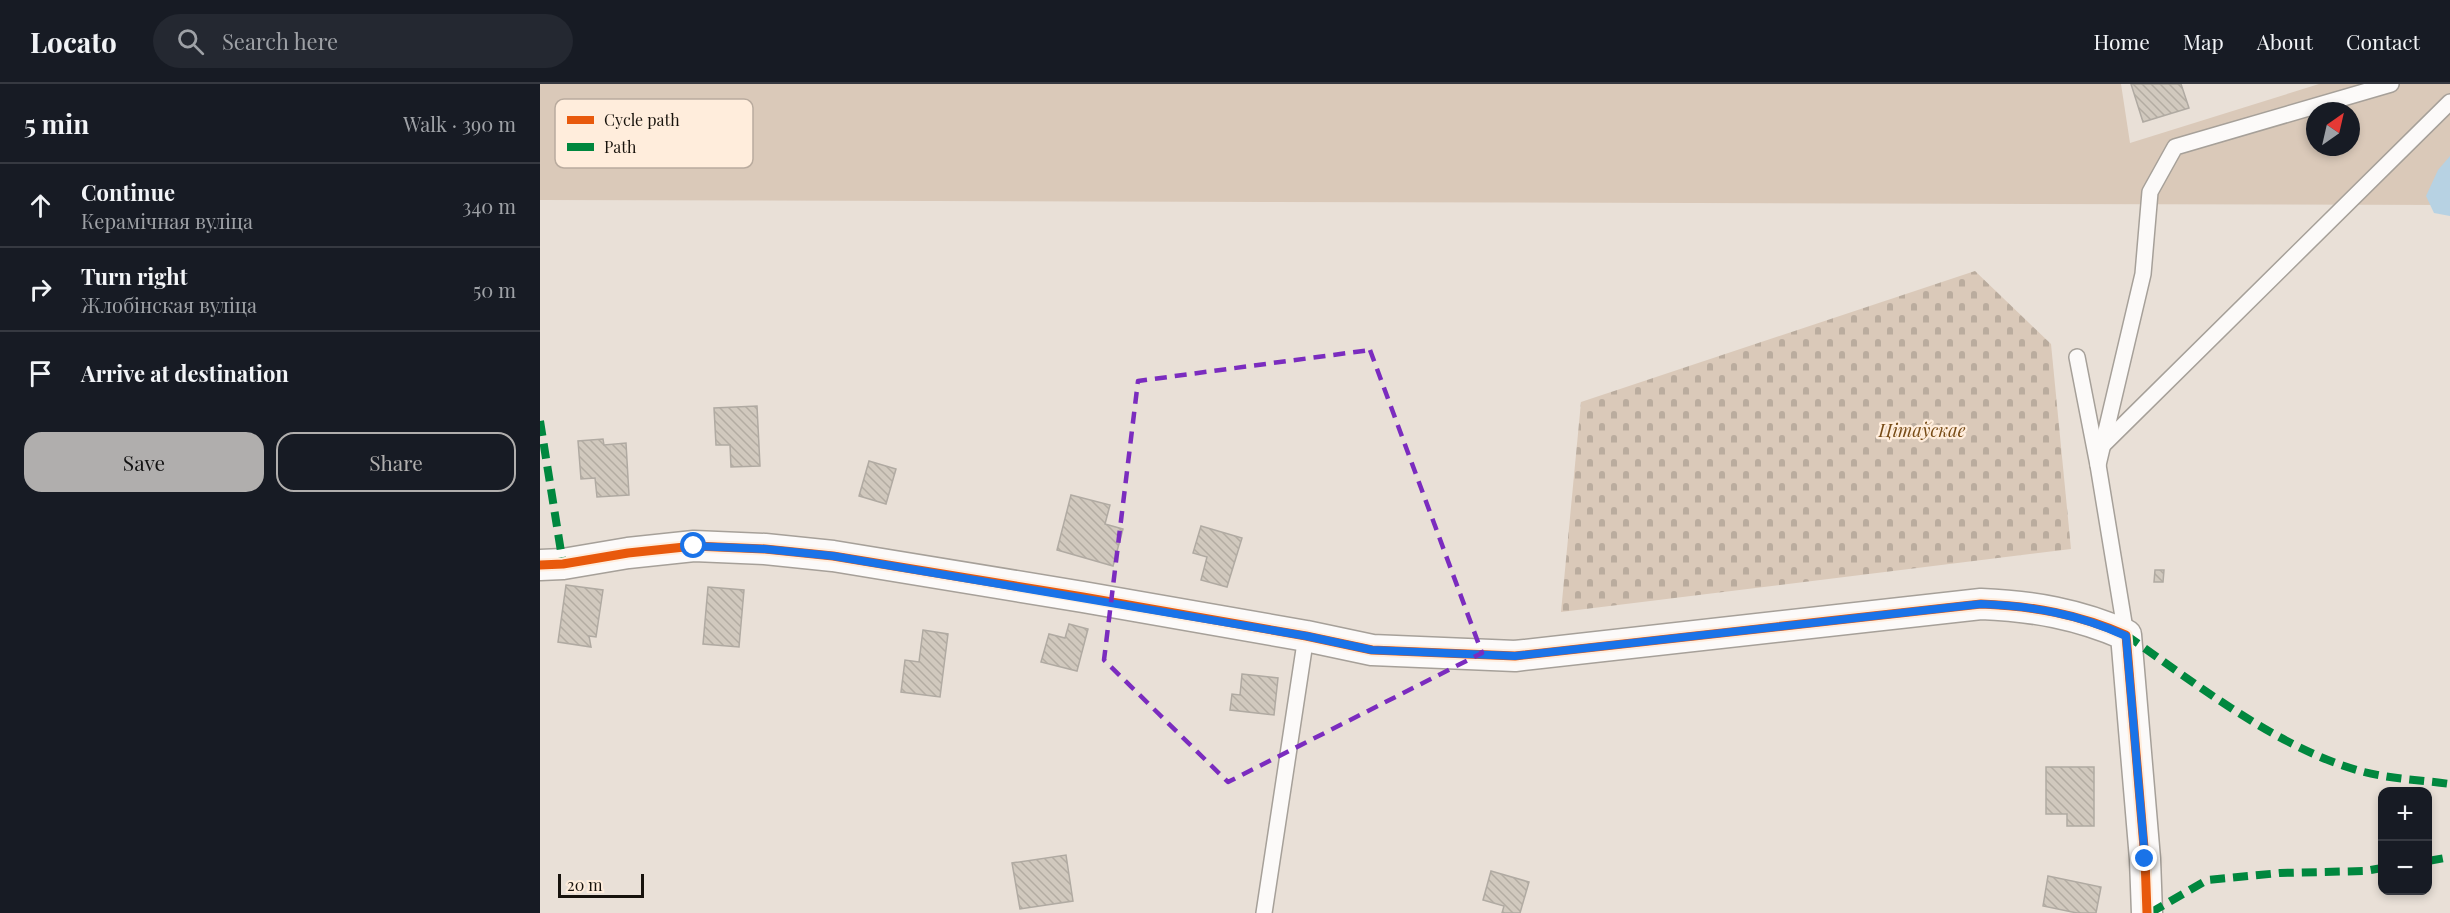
<!DOCTYPE html>
<meta charset="utf-8">
<style>
:root{--surface:#171b24;--page:#242831;--text:#f1f3f6;--muted:#9ea1a6;--line:#363941;--accent:#b0aead}
body{margin:0;font-family:"Playfair Display",serif;background:var(--page);color:var(--text)}
.controls{position:absolute;right:18px;bottom:18px;display:grid;overflow:hidden;border-radius:12px;box-shadow:0 3px 9px #0003}
.controls button{width:54px;height:54px;display:grid;place-items:center;padding:0;border:0;border-bottom:2px solid var(--line);background:var(--surface);color:var(--text);font:30px sans-serif}
.compass{position:absolute;left:1766px;top:18px;width:54px;height:54px;border-radius:50%;background:var(--surface);box-shadow:0 3px 9px #0003;rotate:34deg}
.scale{position:absolute;left:18px;bottom:15px;width:86px;box-sizing:border-box;padding-left:6px;border:3px solid #17120c;border-top:0;font-size:16px;line-height:21px;white-space:nowrap;color:#17120c;-webkit-text-stroke:4px #ffeddc;paint-order:stroke}
.stop{position:absolute;width:18px;height:18px;margin:-14px;border:4px solid #1a73e8;border-radius:50%;background:#fff}
.stop.end{background:#1a73e8;border-color:#fff;box-shadow:0 2px 6px #0008}
.list{margin:0;padding:0;list-style:none}
h2{display:flex;justify-content:space-between;align-items:center;height:78px;margin:0;padding:0 24px;font-size:26px}
h2 small{font-size:20px;font-weight:400;color:var(--muted)}
.list li{display:grid;grid-template-columns:39px 1fr auto;gap:18px;align-items:center;box-sizing:border-box;height:84px;padding:0 24px;border-top:2px solid var(--line)}
.list b{display:block;font-size:22px;white-space:nowrap}
.list p{margin:0;font-size:20px;white-space:nowrap;color:var(--muted)}
.list em{font-size:20px;font-style:normal;color:var(--muted)}
.actions{display:flex;gap:12px;padding:18px 24px}
.actions a{flex:1;padding:14px 0;border:2px solid var(--accent);border-radius:18px;text-align:center;font-size:21px;color:var(--accent)}
.actions .main{background:var(--accent);color:#111}
.icon{flex:none;width:33px;height:33px;fill:none;stroke:currentColor;stroke-width:2;stroke-linecap:round;stroke-linejoin:round}
.map{position:relative;flex:none;width:1910px;height:829px;overflow:hidden}
header{display:flex;align-items:center;gap:36px;box-sizing:border-box;height:84px;padding:0 30px;background:var(--surface);border-bottom:2px solid var(--line)}
header strong{font-size:28px}
nav{display:flex;gap:33px;margin-inline-start:auto;font-size:21px}
.search{width:420px;height:54px;background:var(--page);display:flex;align-items:center;gap:15px;box-sizing:border-box;padding:0 21px;border-radius:33px;color:var(--muted);font-size:22px}
main{display:flex}
aside{flex:1;background:var(--surface)}
.map>svg:first-child{display:block}
</style>
<header>
<strong>Locato</strong>
<div class="search"><svg class="icon" aria-label="search" viewBox="0 0 24 24"><circle cx="10" cy="10" r="6"/><path d="M15 15l6 6"/></svg>Search here</div>
<nav><a>Home</a><a>Map</a><a>About</a><a>Contact</a></nav>
</header>
<main>
<aside>
<h2>5 min<small>Walk · 390 m</small></h2>
<ul class="list">
<li><svg class="icon" aria-label="ahead" viewBox="0 0 24 24"><path d="M12 20V5M6 11l6-6 6 6"/></svg><div><b>Continue</b><p>Керамічная вуліца</p></div><em>340 m</em></li>
<li><svg class="icon" aria-label="right" viewBox="0 0 24 24"><path d="M7 20v-9h11M14 6l5 5-5 5"/></svg><div><b>Turn right</b><p>Жлобінская вуліца</p></div><em>50 m</em></li>
<li><svg class="icon" aria-label="arrive" viewBox="0 0 24 24"><path d="M6 21V4h12l-3 4 3 4H6"/></svg><div><b>Arrive at destination</b></div></li>
</ul>
<div class="actions"><a class="main">Save</a><a>Share</a></div>
</aside>
<div class="map">
<svg width="1910" height="829" viewBox="0 0 1910 829">
<defs>
<pattern id="cemetery-stones" width="16" height="16" patternUnits="userSpaceOnUse" patternTransform="scale(1.5)"><rect width="16" height="16" fill="#dac9b9"/><path d="M2 7V4a2 2 0 0 1 4 0v3zM10 15v-3a2 2 0 0 1 4 0v3z" fill="#baac9e"/></pattern>
<pattern id="building-back-hatch" width="6" height="6" patternUnits="userSpaceOnUse" patternTransform="scale(1.5)"><rect width="6" height="6" fill="#d1c9be"/><path d="M-1 5l2 2M0 0l6 6M5-1l2 2" fill="none" stroke="#b3aca2"/></pattern>
</defs>
<rect width="100%" height="100%" fill="#e9e0d7"/>
<path fill="#dac9b9" fill-rule="evenodd" d="M 0,0 L 1581,0 L 1590,59 L 1779,0 L 1910,0 L 1910,121 L 0,116 ZM 1775,27 L 1811,27 L 1811,63 L 1775,63 Z"/>
<polygon fill="url(#cemetery-stones)" points="1435,187 1511,260 1531,465 1021,528 1041,318"/>
<polygon fill="#b7d2e3" points="1910,72 1910,132 1894,129 1886,112 1898,86"/>
<g fill="url(#building-back-hatch)" stroke="#b0aaa2" stroke-width="1.5">
<polygon points="1591,0 1641,0 1649,24 1603,38"/>
<polygon points="217,322 220,382 191,383 190,361 176,361 174,324"/>
<polygon points="63,355 64,361 86,359 89,411 57,413 55,394 41,395 38,357"/>
<polygon points="329,377 356,385 346,420 319,412"/>
<polygon points="531,411 570,421 565,440 583,445 573,482 517,466"/>
<polygon points="661,442 702,454 687,503 661,496 667,473 653,469"/>
<polygon points="1615,486 1624,486 1623,498 1614,498"/>
<polygon points="26,501 63,506 56,553 49,552 51,563 18,558"/>
<polygon points="168,503 204,506 199,563 163,560"/>
<polygon points="529,540 548,545 537,587 501,578 509,550 525,554"/>
<polygon points="383,546 408,550 400,613 361,608 365,576 379,578"/>
<polygon points="702,590 738,594 734,631 690,626 692,610 700,611"/>
<polygon points="1506,683 1554,683 1554,742 1527,742 1527,730 1506,730"/>
<polygon points="526,771 533,817 480,825 472,779"/>
<polygon points="951,787 989,798 980,829 962,829 964,822 943,816"/>
<polygon points="1508,792 1561,803 1556,829 1537,829 1503,822"/>
</g>
<g fill="none" stroke-linecap="round" stroke-linejoin="round">
<g stroke="#a6a099" stroke-width="18">
<g id="lane">
<polyline points="1537,273 1558,381 1586,551"/>
<polyline points="1563,361 1910,18"/>
<polyline points="1558,381 1603,190 1610,108 1635,63 1851,0"/>
<polyline points="724,829 766,552"/>
</g>
</g>
<g stroke="#a6a099" stroke-width="33">
<path id="street" d="M 0,481 L 23,480 L 88,469 L 154,462 L 225,465 L 293,472 L 543,513 L 766,552 L 832,566 L 975,572 L 1441,520 C 1493,522 1538,530 1586,551 L 1605,775 L 1607,829"/>
</g>
<use href="#lane" stroke="#fcfaf9" stroke-width="15"/>
<use href="#street" stroke="#fcfaf9" stroke-width="30"/>
<g stroke="#00873e" stroke-width="8" stroke-dasharray="15 8" stroke-linecap="butt">
<polyline points="0,337 23,480"/>
<path d="M 1586,551 C 1656,600 1740,666 1824,688 C 1852,695 1881,696 1910,700"/>
<polyline points="1888,777 1910,773"/>
<polyline points="1610,829 1667,796 1740,789 1825,787 1842,784"/>
</g>
<g stroke="#ffeddc" stroke-width="13">
<path id="cycleway" d="M 0,481 L 23,480 L 88,469 L 154,462 L 225,465 L 293,472 L 543,513 L 766,552 L 832,566 L 975,572 L 1441,520 C 1493,522 1538,530 1586,551 L 1605,775 L 1607,829"/>
</g>
<use href="#cycleway" stroke="#e8590c" stroke-width="9"/>
</g>
<g fill="none" stroke-linecap="round" stroke-linejoin="round">
<path stroke="#1a73e8" stroke-width="8" d="M 154,462 L 225,465 L 293,472 L 766,552 L 832,566 L 975,572 L 1441,520 C 1493,522 1538,530 1586,552 L 1605,775"/>
</g>
<path fill="none" stroke="#7b2cbf" stroke-width="4.5" stroke-dasharray="12 8" stroke-linejoin="round" d="M 830,266 L 942,569 L 688,698 L 564,576 L 598,297 Z"/>
<g text-anchor="middle" stroke-width="4.5" stroke-linejoin="round" paint-order="stroke">
<g font-size="18" font-style="italic" fill="#774b16" stroke="#ffeddc">
<text x="1382" y="353">Цітаўскае</text>
</g>
</g>
<rect x="15" y="15" width="198" height="69" rx="9" fill="#ffeddc" stroke="#b9ab9e" stroke-width="1.5"/>
<rect x="27" y="32" width="27" height="8" fill="#e8590c"/>
<rect x="27" y="59" width="27" height="8" fill="#00873e"/>
<g font-size="16" fill="#17120c">
<text x="64" y="42">Cycle path</text>
<text x="64" y="69">Path</text>
</g>
</svg>
<div class="controls">
<button>+</button>
<button>−</button>
</div>
<svg class="compass" viewBox="-18 -18 36 36"><path d="M0-13l5 13h-10z" fill="#e53935"/><path d="M0 13l5-13h-10z" fill="#9ea1a6"/></svg>
<div class="scale">20 m</div>
<div class="stop" style="left:154px;top:462px"></div>
<div class="stop end" style="left:1605px;top:775px"></div>
</div>
</main>
